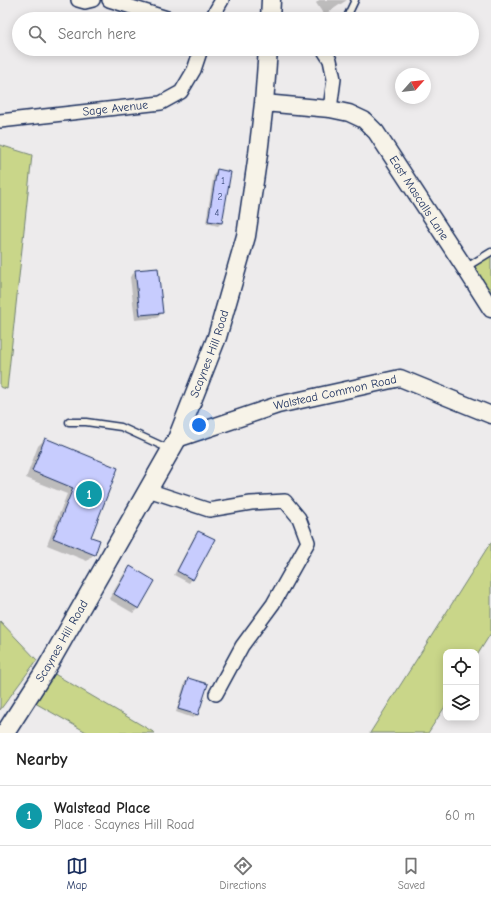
<!DOCTYPE html>
<meta charset="utf-8">
<style>
:root{--surface:#fff;--page:#f2f2f2;--text:#222;--muted:#767676;--line:#e0e0e0;--accent:#1b2f5e}
body{margin:0;font-family:"Comic Neue",sans-serif;background:var(--page);color:var(--text)}
.controls{position:absolute;right:12px;bottom:12px;display:grid;overflow:hidden;border-radius:8px;box-shadow:0 2px 10px #0003}
.controls button{width:36px;height:36px;display:grid;place-items:center;padding:0;border:0;border-bottom:1px solid var(--line);background:var(--surface);color:var(--text);font:20px sans-serif}
.compass{position:absolute;left:395px;top:68px;width:36px;height:36px;border-radius:50%;background:var(--surface);box-shadow:0 2px 10px #0003;rotate:63deg}
.you{position:absolute;left:199px;top:425px;width:14px;height:14px;margin:-10px;border:3px solid #fff;border-radius:50%;background:#1a73e8;box-shadow:0 0 0 6px #1a73e833}
.badge{display:grid;place-items:center;width:26px;height:26px;border-radius:50%;background:var(--accent);color:#fff;font-size:13px;font-weight:700}
.pin{position:absolute;translate:-50% -50%;border:2px solid #fff;box-shadow:0 1px 4px #0006}
.list{margin:0;padding:0;list-style:none}
h2{display:flex;justify-content:space-between;align-items:center;height:52px;margin:0;padding:0 16px;font-size:17px}
h2 small{font-size:13px;font-weight:400;color:var(--muted)}
.list li{display:grid;grid-template-columns:26px 1fr auto;gap:12px;align-items:center;box-sizing:border-box;height:60px;padding:0 16px;border-top:1px solid var(--line)}
.list b{display:block;font-size:15px;white-space:nowrap}
.list p{margin:0;font-size:13px;white-space:nowrap;color:var(--muted)}
.list em{font-size:13px;font-style:normal;color:var(--muted)}
.icon{flex:none;width:22px;height:22px;fill:none;stroke:currentColor;stroke-width:2;stroke-linecap:round;stroke-linejoin:round}
.map{position:relative;flex:none;width:491px;height:733px;overflow:hidden}
.search{position:absolute;background:var(--surface);box-shadow:0 2px 10px #0003;left:12px;right:12px;top:12px;height:44px;display:flex;align-items:center;gap:10px;box-sizing:border-box;padding:0 14px;border-radius:22px;color:var(--muted);font-size:15px}
.sheet{height:112px;background:var(--surface)}
nav{display:flex;justify-content:space-around;align-items:center;box-sizing:border-box;height:56px;border-top:1px solid var(--line);background:var(--surface);font-size:11px;color:var(--muted)}
nav a{display:grid;justify-items:center;gap:2px}
nav .on{color:var(--accent)}
.map>svg:first-child{display:block}
</style>
<div class="map">
<svg width="491" height="733" viewBox="0 0 491 733">
<rect width="100%" height="100%" fill="#edebec"/>
<filter id="ink" filterUnits="userSpaceOnUse"><feTurbulence type="fractalNoise" baseFrequency=".025" numOctaves="2"/><feDisplacementMap in="SourceGraphic" scale="8" xChannelSelector="R" yChannelSelector="G"/><feConvolveMatrix kernelMatrix="1 2 1 2 8 2 1 2 1" color-interpolation-filters="sRGB"/></filter>
<g filter="url(#ink)">
<g fill="#c9d689" stroke="#728274">
<polygon points="0,145 32,155 7,389 0,387"/>
<polygon points="491,252 491,309 465,268"/>
<polygon points="491,542 491,633 476,657 476,652 446,652 446,705 428,733 370,733"/>
<polygon points="0,621 37,660 0,710"/>
<polygon points="46,669 155,733 88,733 28,699"/>
</g>
<g fill="#0003">
<polygon points="319,0 347,0 324,15 316,3"/>
<polygon points="217,170 221,223 218,226 206,223 214,173"/>
<polygon points="136,271 162,313 157,318 135,320 130,277"/>
<polygon points="45,439 117,468 90,538 94,554 87,561 47,545 67,494 26,478 38,446"/>
<polygon points="199,532 192,579 189,583 174,575 195,535"/>
<polygon points="130,567 138,608 133,613 109,599 125,572"/>
<polygon points="189,679 206,685 197,715 193,718 176,712 185,682"/>
</g>
<g fill="#c7ccfe" stroke="#1b2f5e">
<polygon points="217,169 231,172 222,223 208,221"/>
<polygon points="158,268 163,313 140,315 135,270"/>
<polygon points="45,438 118,468 91,537 100,540 95,555 53,538 73,488 32,471"/>
<polygon points="198,531 215,539 193,580 177,571"/>
<polygon points="130,566 155,581 139,609 114,594"/>
<polygon points="188,678 208,684 198,715 178,709"/>
</g>
<g fill="none" stroke-linecap="round" stroke-linejoin="round">
<g stroke="#1b2f5e" stroke-width="9">
<g id="service">
<polyline points="346,19 355,0"/>
<polyline points="465,268 491,252"/>
<polyline points="69,422 86,422 121,427 169,449"/>
</g>
</g>
<g stroke="#1b2f5e" stroke-width="16">
<g id="minor">
<polyline points="78,0 85,2 93,0"/>
<polyline points="109,0 170,19"/>
<polyline points="211,19 222,0"/>
<polyline points="323,49 330,60 334,79 330,109"/>
<path id="s1" d="M 0,121 L 161,103 L 181,92 L 194,70 L 201,49"/>
<polyline points="148,490 209,510 251,503 285,501 299,518 308,542 273,604 242,646 216,694"/>
</g>
</g>
<g stroke="#1b2f5e" stroke-width="19">
<g id="tertiary">
<path id="s2" d="M 264,103 L 330,109 L 349,113 L 364,120 L 376,132 L 465,268 L 491,309"/>
<path id="s3" d="M 177,439 L 278,405 L 400,378 L 491,415"/>
</g>
</g>
<g stroke="#1b2f5e" stroke-width="21">
<g id="secondary">
<polyline points="270,19 271,0"/>
<path id="s4" d="M 5,733 L 46,669 L 177,439 L 217,337 L 246,236 L 258,154 L 264,103 L 268,49"/>
</g>
</g>
<use href="#service" stroke="#f7f3e8" stroke-width="6"/>
<use href="#minor" stroke="#f7f3e8" stroke-width="13"/>
<use href="#tertiary" stroke="#f7f3e8" stroke-width="16"/>
<use href="#secondary" stroke="#f7f3e8" stroke-width="18"/>
</g>
</g>
<g text-anchor="middle" stroke-width="3" stroke-linejoin="round" paint-order="stroke">
<g font-size="10" fill="#465686">
<text x="223" y="184">1</text>
<text x="220" y="200">2</text>
<text x="217" y="216">4</text>
</g>
<g font-size="12" fill="#1b2f5e" stroke="#f7f3e8">
<text dy="4" stroke="none"><textPath href="#s1" startOffset="116">Sage Avenue</textPath></text>
<text dy="4" stroke="none"><textPath href="#s2" startOffset="198">East Mascalls Lane</textPath></text>
<text dy="4" stroke="none"><textPath href="#s4" startOffset="432">Scaynes Hill Road</textPath></text>
<text dy="4" stroke="none"><textPath href="#s3" startOffset="165">Walstead Common Road</textPath></text>
<text dy="4" stroke="none"><textPath href="#s4" startOffset="108">Scaynes Hill Road</textPath></text>
</g>
</g>
</svg>
<div class="controls">
<button><svg class="icon" aria-label="locate" viewBox="0 0 24 24"><circle cx="12" cy="12" r="6"/><path d="M12 2v4M12 18v4M2 12h4M18 12h4"/></svg></button>
<button><svg class="icon" aria-label="layers" viewBox="0 0 24 24"><path d="M12 4l9 5-9 5-9-5zM3 14l9 5 9-5"/></svg></button>
</div>
<svg class="compass" viewBox="-18 -18 36 36"><path d="M0-13l5 13h-10z" fill="#e53935"/><path d="M0 13l5-13h-10z" fill="#767676"/></svg>
<div class="you"></div>
<div class="pin badge" style="left:89px;top:494px;background:#0f9aa8">1</div>
<div class="search"><svg class="icon" aria-label="search" viewBox="0 0 24 24"><circle cx="10" cy="10" r="6"/><path d="M15 15l6 6"/></svg>Search here</div>
</div>
<section class="sheet">
<h2>Nearby<small></small></h2>
<ul class="list">
<li><span class="badge" style="background:#0f9aa8">1</span><div><b>Walstead Place</b><p>Place · Scaynes Hill Road</p></div><em>60 m</em></li>
</ul>
</section>
<nav>
<a class="on"><svg class="icon" aria-label="map" viewBox="0 0 24 24"><path d="M3 6l6-2 6 2 6-2v14l-6 2-6-2-6 2zM9 4v14M15 6v14"/></svg>Map</a>
<a><svg class="icon" aria-label="directions" viewBox="0 0 24 24"><path d="M12 3l9 9-9 9-9-9zM9 14v-3h6M13 9l2 2-2 2"/></svg>Directions</a>
<a><svg class="icon" aria-label="saved" viewBox="0 0 24 24"><path d="M7 4h10v16l-5-4-5 4z"/></svg>Saved</a>
</nav>
